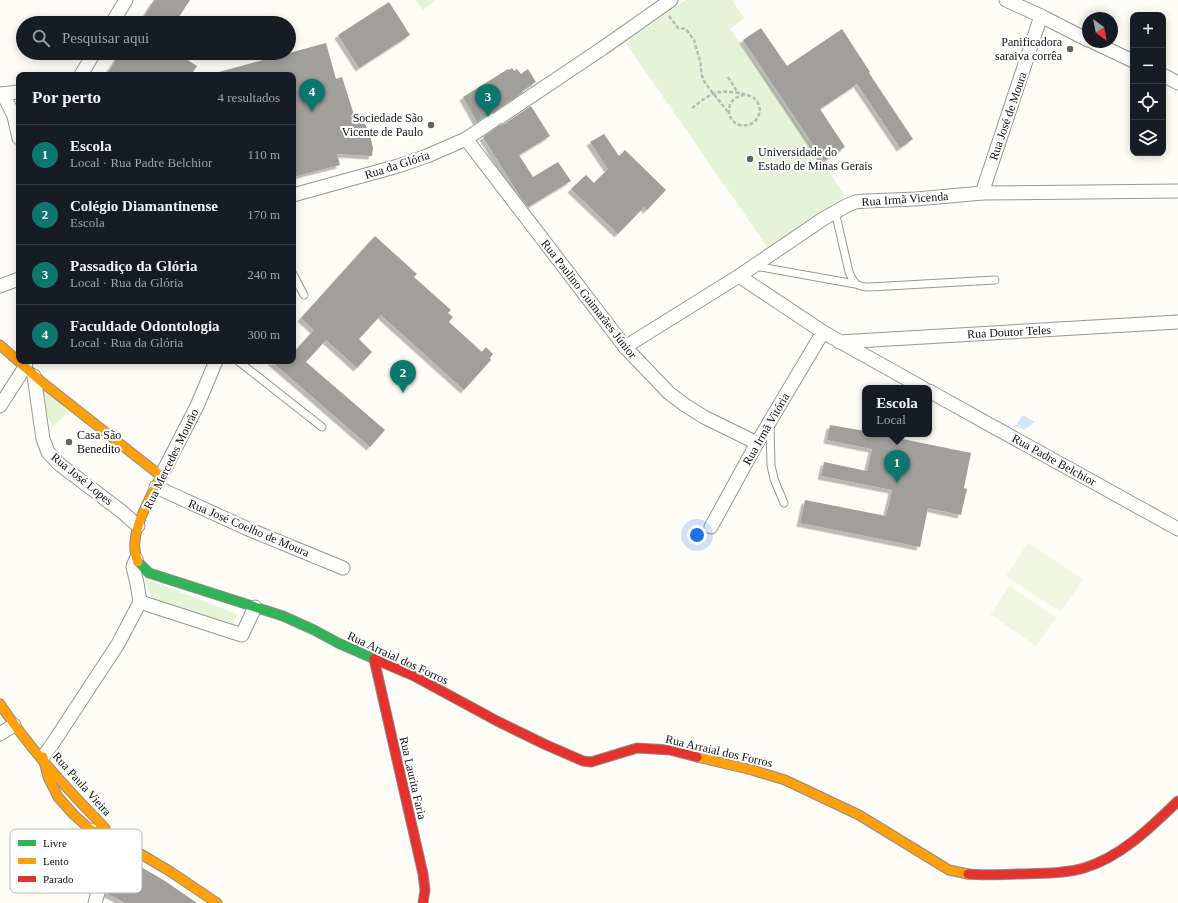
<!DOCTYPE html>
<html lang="pt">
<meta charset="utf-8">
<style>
:root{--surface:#171b24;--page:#242831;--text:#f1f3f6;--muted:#9ea1a6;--line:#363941;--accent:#0f766e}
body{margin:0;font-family:"Times New Roman",serif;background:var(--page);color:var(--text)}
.controls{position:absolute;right:12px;top:12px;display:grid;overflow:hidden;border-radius:8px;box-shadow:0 2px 10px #0003}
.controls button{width:36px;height:36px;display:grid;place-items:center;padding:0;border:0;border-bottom:1px solid var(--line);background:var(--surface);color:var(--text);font:20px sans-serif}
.compass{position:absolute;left:1082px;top:12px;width:36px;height:36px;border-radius:50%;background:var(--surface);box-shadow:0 2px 10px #0003;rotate:148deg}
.you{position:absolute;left:697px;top:535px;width:14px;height:14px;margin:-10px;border:3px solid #fff;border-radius:50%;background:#1a73e8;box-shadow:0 0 0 6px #1a73e833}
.badge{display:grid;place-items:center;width:26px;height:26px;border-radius:50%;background:var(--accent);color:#fff;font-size:13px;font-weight:700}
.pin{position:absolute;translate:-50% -33px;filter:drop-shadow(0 1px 2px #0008)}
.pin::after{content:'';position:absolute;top:21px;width:14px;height:12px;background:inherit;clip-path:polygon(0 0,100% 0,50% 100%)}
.popup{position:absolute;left:862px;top:385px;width:70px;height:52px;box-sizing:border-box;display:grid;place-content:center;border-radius:8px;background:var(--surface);filter:drop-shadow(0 1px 3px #0005);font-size:13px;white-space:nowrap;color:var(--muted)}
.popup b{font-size:15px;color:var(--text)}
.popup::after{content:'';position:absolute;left:50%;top:100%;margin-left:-8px;border:8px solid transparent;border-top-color:var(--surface)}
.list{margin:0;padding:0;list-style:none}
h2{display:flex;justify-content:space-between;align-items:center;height:52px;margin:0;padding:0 16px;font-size:17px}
h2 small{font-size:13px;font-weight:400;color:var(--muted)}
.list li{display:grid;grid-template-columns:26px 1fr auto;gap:12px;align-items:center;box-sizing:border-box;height:60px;padding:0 16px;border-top:1px solid var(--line)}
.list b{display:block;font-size:15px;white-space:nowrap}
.list p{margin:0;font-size:13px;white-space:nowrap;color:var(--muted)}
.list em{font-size:13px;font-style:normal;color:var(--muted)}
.icon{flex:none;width:22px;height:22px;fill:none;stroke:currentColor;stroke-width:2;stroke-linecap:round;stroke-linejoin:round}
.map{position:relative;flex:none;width:1178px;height:903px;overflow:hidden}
.search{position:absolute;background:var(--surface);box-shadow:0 2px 10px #0003;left:16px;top:16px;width:280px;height:44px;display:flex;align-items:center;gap:10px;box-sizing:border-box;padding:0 14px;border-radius:22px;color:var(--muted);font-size:15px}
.panel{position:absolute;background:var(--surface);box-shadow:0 2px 10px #0003;left:16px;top:72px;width:280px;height:292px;border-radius:8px}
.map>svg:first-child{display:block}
</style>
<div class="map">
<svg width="1178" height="903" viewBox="0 0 1178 903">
<defs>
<filter id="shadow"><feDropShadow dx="-3.5" dy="3.5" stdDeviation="0" flood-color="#0004"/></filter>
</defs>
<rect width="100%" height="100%" fill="#fdfcf7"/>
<g fill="#e7f3d7">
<polygon points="415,0 436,0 423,10"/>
<polygon points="686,0 732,0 744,18 730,29 784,105 845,196 768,248 625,42"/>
<polygon points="41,387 69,411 53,427 43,409"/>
<polygon points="144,578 237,614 233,628 152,600"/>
</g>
<g fill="#f0f6e1">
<polygon points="1028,543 1083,579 1061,612 1006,576"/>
<polygon points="1010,586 1056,618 1036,646 990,614"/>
</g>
<polygon fill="#cde8f7" points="1022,416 1024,416 1035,422 1024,430 1016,426"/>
<g fill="#a19f9c" filter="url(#shadow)">
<polygon points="154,0 190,0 175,23 140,23"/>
<polygon points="389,2 410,35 359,68 338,35"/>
<polygon points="761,28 787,66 842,29 870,72 869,73 913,139 900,148 857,84 820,109 845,147 824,161 743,40"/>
<polygon points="326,43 336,79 342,77 355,118 359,115 365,124 370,135 373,148 372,156 337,154 340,165 293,177 293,75 220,75 219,72"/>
<polygon points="120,53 177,53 197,66 191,75 106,75"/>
<polygon points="512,68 514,71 517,69 521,74 528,69 536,82 522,91 523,92 494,112 490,113 477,122 463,97 508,69 509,70"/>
<polygon points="531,106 550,136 519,155 533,177 558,162 571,181 528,207 518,193 483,137 500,125 504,124"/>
<polygon points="604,134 619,156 625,150 666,190 647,210 644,207 618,234 571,189 586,175 594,183 608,169 590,142"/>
<polygon points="375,236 417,274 414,277 451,310 448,313 453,317 449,322 482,352 486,347 493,354 490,358 491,360 464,390 381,315 359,339 372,352 357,368 326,340 306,362 385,430 370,447 271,361 293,361 293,353 314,330 301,318"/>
<polygon points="830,425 865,431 865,434 878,434 971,453 964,488 967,489 961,515 928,508 920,547 800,523 805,500 886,516 892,490 821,476 824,462 867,471 872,449 827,440"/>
<polygon points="124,857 165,881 197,903 125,903 106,893 110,880"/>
</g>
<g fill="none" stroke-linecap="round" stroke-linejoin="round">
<g stroke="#979795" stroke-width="9">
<g id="lane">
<path d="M 835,211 L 849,272 C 854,284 857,287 870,287 L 995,280"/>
<polyline points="755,266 855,284"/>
<polyline points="293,274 304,295"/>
<polyline points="238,361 322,427"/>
<polyline points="770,424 771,465 774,479 784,503"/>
</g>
</g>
<g stroke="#979795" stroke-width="15">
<g id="street">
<polyline points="1006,0 1041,16 1088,40"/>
<polyline points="112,23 126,0"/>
<polyline points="1093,42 1133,61"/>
<polyline points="81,75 94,53"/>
<polyline points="1163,75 1178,83"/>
<polyline points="0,94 19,92"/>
<polyline points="3,94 14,116 19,138"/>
<polyline points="500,117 603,48 671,0"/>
<polyline points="466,139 625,347 669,393 685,405 704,417 757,443"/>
<polyline points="982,193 1041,16"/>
<polyline points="293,195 398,166 427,156 466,139 494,120"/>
<polyline points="739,276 823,332 923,388"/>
<polyline points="0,286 19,279"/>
<polyline points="839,342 1178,322"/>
<polyline points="625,347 739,276 823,219 846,206 855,202 866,201 916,199 982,193 1178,191"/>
<polyline points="34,376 43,439 48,452 59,464 121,511 138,526"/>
<polyline points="929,391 1178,529"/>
<polyline points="0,406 25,367 26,361"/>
<polyline points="161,476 197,406 216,361"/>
<polyline points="156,487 248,529 343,568"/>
<polyline points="711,527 757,443 823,332"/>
<polyline points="140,602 242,635 255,607"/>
<polyline points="0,734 14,725"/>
<polyline points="43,757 53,743 118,644 140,602 137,583 133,567 136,559"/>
<polyline points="91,830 105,867 95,903"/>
</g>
</g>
<g stroke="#8e8d8b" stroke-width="11">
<polyline id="fast" points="138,562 149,573 283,616 314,630 338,643 377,660"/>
</g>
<g stroke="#8e8d8b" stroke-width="11">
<g id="slow">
<path d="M 0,345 L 43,383 L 161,476 C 150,499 126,536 138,562"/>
<path d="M 0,704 C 29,748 68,790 105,828"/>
<polyline points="43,757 48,777 58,797 74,815 91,830 114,838 171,872 217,903"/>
<polyline points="697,757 752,770 785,780 859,815 949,870 968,874"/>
</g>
</g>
<g stroke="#8e8d8b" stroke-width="11">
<g id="jam">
<polyline points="374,659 423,874 425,890 423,903"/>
<polyline points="377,660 414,676 497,721 544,744 583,761 591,762 637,748 670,750 697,757"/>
<path d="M 968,874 C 986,876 1005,874 1023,874 C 1043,873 1064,874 1084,868 C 1121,857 1151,827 1178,801"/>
</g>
</g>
<g stroke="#b9b9b8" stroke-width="2.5" stroke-dasharray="4 2" stroke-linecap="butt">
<polyline points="669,16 678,28 686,29 694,40 700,61 702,76 705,83 728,112"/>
<polyline points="728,77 738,93"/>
<path d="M 692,108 C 699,103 707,96 715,93 C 723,90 747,93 754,98 C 764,106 760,122 748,125 C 727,130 720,99 744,95"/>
</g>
<use href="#lane" stroke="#fffffe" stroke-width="7"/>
<use href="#street" stroke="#fffffe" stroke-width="13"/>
<use href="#fast" stroke="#30b455" stroke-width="9"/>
<use href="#slow" stroke="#ff9f0a" stroke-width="9"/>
<use href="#jam" stroke="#e5322d" stroke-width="9"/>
</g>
<g fill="#646362" stroke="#fff" stroke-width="1.5">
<circle cx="1070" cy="49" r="4"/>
<circle cx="431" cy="125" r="4"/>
<circle cx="750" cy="159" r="4"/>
<circle cx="69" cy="442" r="4"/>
</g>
<g text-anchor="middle" stroke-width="4" stroke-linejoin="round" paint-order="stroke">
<g font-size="12" fill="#111" stroke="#fff" text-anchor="end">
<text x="1062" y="46">Panificadora<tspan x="1062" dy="14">saraiva corrêa</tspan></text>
<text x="423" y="122">Sociedade São<tspan x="423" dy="14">Vicente de Paulo</tspan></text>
<text x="758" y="156" text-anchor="start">Universidade do<tspan x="758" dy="14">Estado de Minas Gerais</tspan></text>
<text x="77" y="439" text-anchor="start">Casa São<tspan x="77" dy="14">Benedito</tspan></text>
</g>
<g font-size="12" fill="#111" stroke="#fff">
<text transform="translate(1008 116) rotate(-71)" y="4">Rua José de Moura</text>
<text transform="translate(397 165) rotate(-18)" y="4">Rua da Glória</text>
<text transform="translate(905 199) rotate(-4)" y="4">Rua Irmã Vicenda</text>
<text transform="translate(589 299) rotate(52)" y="4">Rua Paulino Guimarães Júnior</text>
<text transform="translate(1009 332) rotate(-3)" y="4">Rua Doutor Teles</text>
<text transform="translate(766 429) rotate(-60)" y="4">Rua Irmã Vitória</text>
<text transform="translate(171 459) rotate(-64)" y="4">Rua Mercedes Mourão</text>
<text transform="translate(1054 460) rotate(29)" y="4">Rua Padre Belchior</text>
<text transform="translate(82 479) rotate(39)" y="4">Rua José Lopes</text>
<text transform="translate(249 528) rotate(23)" y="4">Rua José Coelho de Moura</text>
<text transform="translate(398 658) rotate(25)" y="4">Rua Arraial dos Forros</text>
<text transform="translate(719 751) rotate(13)" y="4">Rua Arraial dos Forros</text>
<text transform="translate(413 778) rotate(77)" y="4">Rua Laurita Faria</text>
<text transform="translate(82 784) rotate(48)" y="4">Rua Paula Vieira</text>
</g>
</g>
<rect x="10" y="829" width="132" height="64" rx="6" fill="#fff" stroke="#b8b8b8" stroke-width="1"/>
<rect x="18" y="840" width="18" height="6" fill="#30b455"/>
<rect x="18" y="858" width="18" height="6" fill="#ff9f0a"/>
<rect x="18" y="876" width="18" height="6" fill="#e5322d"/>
<g font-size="11" fill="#111">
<text x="43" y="847">Livre</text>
<text x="43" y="865">Lento</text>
<text x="43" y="883">Parado</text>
</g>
</svg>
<div class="controls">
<button>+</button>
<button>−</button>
<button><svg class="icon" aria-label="locate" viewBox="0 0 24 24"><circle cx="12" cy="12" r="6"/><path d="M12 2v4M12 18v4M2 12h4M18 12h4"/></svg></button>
<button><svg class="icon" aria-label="layers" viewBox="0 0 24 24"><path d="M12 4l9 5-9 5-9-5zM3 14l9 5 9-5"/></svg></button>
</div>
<svg class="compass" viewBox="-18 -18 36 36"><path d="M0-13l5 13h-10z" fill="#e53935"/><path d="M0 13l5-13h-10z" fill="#9ea1a6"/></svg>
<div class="you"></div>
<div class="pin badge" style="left:897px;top:483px">1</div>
<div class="popup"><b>Escola</b>Local</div>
<div class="pin badge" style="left:403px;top:393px">2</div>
<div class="pin badge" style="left:488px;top:117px">3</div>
<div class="pin badge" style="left:312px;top:112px">4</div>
<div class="search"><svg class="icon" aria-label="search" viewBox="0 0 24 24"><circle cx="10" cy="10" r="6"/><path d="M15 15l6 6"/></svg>Pesquisar aqui</div>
<section class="panel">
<h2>Por perto<small>4 resultados</small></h2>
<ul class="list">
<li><span class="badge">1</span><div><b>Escola</b><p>Local · Rua Padre Belchior</p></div><em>110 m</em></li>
<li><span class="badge">2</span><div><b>Colégio Diamantinense</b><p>Escola</p></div><em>170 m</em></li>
<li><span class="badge">3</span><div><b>Passadiço da Glória</b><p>Local · Rua da Glória</p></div><em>240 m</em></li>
<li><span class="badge">4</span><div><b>Faculdade Odontologia</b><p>Local · Rua da Glória</p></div><em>300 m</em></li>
</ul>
</section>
</div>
